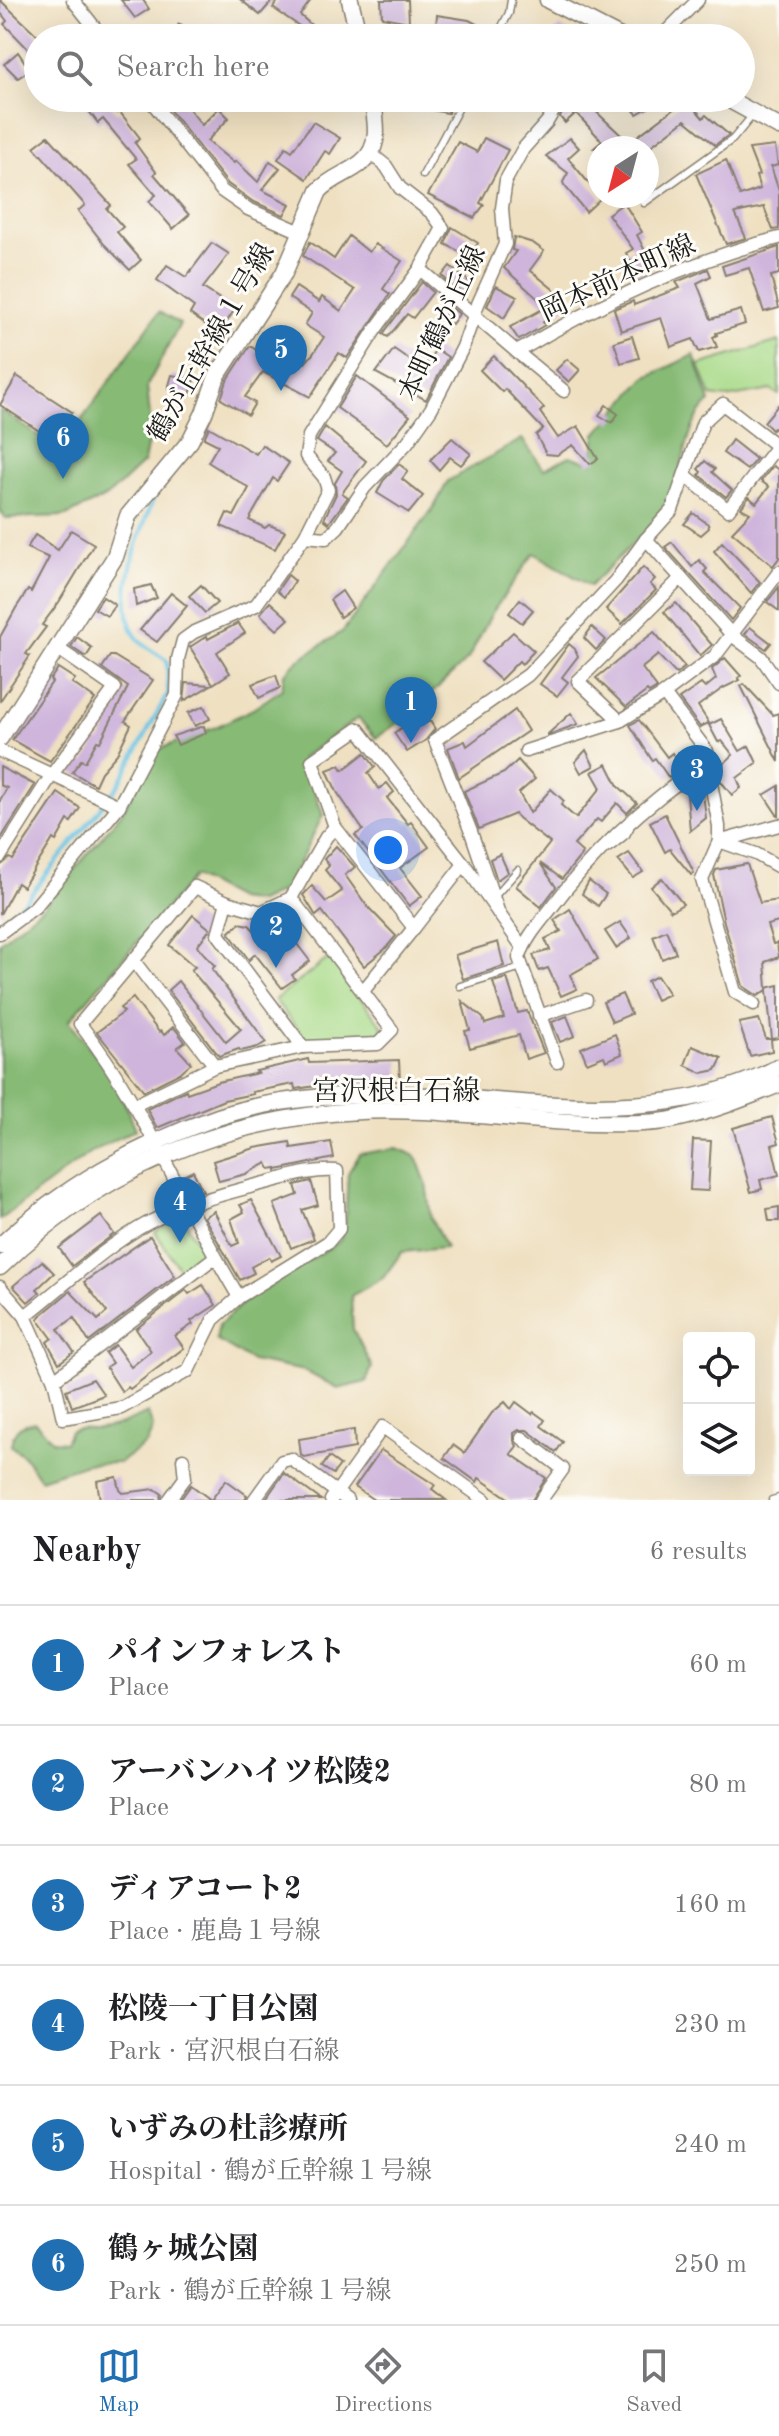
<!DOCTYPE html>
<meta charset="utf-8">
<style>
:root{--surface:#fff;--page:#f6f6f6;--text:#202124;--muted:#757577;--line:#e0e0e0;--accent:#1f6fb2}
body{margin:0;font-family:"Old Standard TT","Noto Serif JP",serif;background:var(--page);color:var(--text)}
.controls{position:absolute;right:24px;bottom:24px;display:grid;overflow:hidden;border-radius:8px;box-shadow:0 8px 32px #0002}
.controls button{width:72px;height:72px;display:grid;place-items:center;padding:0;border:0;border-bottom:2px solid var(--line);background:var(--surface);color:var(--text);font:40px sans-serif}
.compass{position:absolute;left:587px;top:136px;width:72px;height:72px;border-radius:50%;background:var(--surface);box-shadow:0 8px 32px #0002;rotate:216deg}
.you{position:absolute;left:388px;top:850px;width:28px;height:28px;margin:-20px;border:6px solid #fff;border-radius:50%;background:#1a73e8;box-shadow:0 0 0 12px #1a73e833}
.badge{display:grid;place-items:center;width:52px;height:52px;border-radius:50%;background:var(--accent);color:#fff;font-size:26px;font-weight:700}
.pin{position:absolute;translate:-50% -66px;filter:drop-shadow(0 2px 4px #0008)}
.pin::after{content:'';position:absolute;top:42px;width:28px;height:24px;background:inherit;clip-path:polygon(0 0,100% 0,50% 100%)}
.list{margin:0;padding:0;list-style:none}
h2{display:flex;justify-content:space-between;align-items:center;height:104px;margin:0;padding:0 32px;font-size:34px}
h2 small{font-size:26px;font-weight:400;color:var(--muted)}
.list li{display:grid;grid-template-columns:52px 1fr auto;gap:24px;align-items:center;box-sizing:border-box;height:120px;padding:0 32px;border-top:2px solid var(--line)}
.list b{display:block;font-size:30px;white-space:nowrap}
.list p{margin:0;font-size:26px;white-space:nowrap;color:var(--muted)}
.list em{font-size:26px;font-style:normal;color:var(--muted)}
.icon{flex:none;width:44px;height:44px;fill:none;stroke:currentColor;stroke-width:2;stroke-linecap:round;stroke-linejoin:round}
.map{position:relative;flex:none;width:779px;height:1500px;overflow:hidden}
.search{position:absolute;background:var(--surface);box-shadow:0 8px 32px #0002;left:24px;right:24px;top:24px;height:88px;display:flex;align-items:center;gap:20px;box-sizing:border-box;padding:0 28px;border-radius:44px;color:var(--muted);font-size:30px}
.sheet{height:824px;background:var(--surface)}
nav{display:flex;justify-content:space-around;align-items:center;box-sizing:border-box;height:112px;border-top:2px solid var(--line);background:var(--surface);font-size:22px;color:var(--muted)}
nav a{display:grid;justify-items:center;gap:4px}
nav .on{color:var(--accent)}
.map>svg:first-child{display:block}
</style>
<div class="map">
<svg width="779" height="1500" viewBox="0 0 779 1500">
<rect width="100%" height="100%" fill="#fdfcf7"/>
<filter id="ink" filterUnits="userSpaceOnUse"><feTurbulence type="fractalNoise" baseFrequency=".0125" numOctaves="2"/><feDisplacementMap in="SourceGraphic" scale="16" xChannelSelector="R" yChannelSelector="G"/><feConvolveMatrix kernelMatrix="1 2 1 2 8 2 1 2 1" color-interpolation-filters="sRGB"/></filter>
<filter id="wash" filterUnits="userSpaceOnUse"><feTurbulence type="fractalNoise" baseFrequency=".006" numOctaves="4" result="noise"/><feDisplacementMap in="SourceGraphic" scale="32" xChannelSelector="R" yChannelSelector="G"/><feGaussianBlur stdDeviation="1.8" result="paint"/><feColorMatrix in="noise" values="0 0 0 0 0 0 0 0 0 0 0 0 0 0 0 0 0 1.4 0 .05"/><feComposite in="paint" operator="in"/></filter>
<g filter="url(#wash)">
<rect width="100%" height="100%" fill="#efe0c1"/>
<g fill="#a9da89" stroke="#627b52" stroke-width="2">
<polygon points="779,341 779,395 771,390 726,398 711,396 699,365"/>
<polygon points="329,958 383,1027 377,1037 307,1041 275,1000"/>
<polygon points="176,1218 185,1221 204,1254 201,1262 183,1274 155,1232"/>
</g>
<g fill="#86ba75" stroke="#516b48" stroke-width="2">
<polygon points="159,312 180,324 147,386 151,427 144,462 108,496 66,516 5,518 0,510 0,410 60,450"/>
<path d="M 694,355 L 710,402 C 682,424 686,479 663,509 C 643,537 614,561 590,586 L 534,553 L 492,613 L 468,659 L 408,716 L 376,738 L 358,718 L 302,758 L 323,815 L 286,889 L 259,902 L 237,899 L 194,876 L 69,1021 L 112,1075 L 136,1129 L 89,1153 L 0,1220 L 0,942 L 45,905 L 121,814 L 157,750 L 216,727 L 253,709 L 282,689 L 284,674 L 298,660 L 343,631 L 434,507 L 448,481 L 522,439 L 544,469 L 570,456 L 592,463 L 596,434 L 645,378 Z"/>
<polygon points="397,1148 416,1156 426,1183 431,1218 446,1248 402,1252 383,1278 351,1296 353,1329 372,1367 366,1382 338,1389 305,1371 252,1361 216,1340 219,1325 244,1302 340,1241 345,1224 348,1173 360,1154"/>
<path d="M 148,1413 L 153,1428 L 147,1443 L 119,1463 L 86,1464 L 40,1479 L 23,1455 L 11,1446 C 13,1430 19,1424 35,1422 L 53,1441 L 65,1442 L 70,1431 C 83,1427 84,1429 96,1429 C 114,1429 132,1420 148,1413 Z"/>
</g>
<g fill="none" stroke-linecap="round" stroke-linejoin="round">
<path stroke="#66c3e4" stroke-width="4" d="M 0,921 L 26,900 L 118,786 L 168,693 L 167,661 C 157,653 140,645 134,633 C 114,597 141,530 155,495"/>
</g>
<g id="blocks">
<g fill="#cfb5dc">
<polygon points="0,0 38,36 38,48 32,53 4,24 7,21 0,12"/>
<polygon points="121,0 143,0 149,9 135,18"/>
<polygon points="241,0 273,0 260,15"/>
<polygon points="279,0 311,0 300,15 326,38 299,38 305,30 273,8"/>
<polygon points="381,0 408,0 409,22 382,17"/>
<polygon points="437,15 469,20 492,32 490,38 477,38 462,31 436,26"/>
<polygon points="179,24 199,38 170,38"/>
<polygon points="560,26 575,38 550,38"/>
<polygon points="18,52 30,70 18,78 4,64"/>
<polygon points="93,98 103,98 117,113 119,111 140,138 135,143 156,172 154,174 189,215 173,229 149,201 156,195 129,164 136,159 103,119 98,123 85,106"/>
<polygon points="418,98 451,98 448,113 416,107"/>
<polygon points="570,98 593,98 588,104 622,136 610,148 594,148 602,141 576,113 565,123 560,117"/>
<polygon points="623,98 665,98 637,114"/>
<polygon points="687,99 703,118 706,115 729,135 715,145 685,120 647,149 644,148 635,138"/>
<polygon points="182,100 202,125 219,108 229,118 207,141 234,163 236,161 258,182 270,161 280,168 262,190 290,204 284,215 252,201 228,184 170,110"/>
<polygon points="313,122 340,138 330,154 325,151 307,179 278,159 286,147 292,151"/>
<polygon points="48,136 111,205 107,209 123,227 117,232 141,260 130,270 104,244 78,211 85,205 34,147"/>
<polygon points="484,138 508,150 480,203 484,205 474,218 428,195 458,142 477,152"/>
<polygon points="570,138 579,148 568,158 601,198 586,212 564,185 563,182 568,173 546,156"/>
<polygon points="775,146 778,165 771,167 779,191 779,229 773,230 764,207 735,213 746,238 726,244 696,174 726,160 740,196 760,189 756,176 759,175 749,149"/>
<polygon points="624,203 642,232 637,235 653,267 639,275 626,253 633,249 608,214"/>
<polygon points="452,227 478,243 470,257 445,244"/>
<polygon points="349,236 369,252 375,244 402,261 383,289 390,294 347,358 339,353 310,397 263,372 245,397 255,403 248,415 221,399 227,381 250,346 277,363 285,350 305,363 313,354 324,337 305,325 312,313 289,298 296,287 319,302 322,297 341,311 355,290 303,256 310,242 334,259"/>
<polygon points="514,237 533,243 544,251 530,270 553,289 567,306 552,316 544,308 547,307 504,268 516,251 512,250"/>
<polygon points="212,243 229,254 203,288 235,309 219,334 190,314 194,307 157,280 167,265 186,277"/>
<polygon points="779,247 779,274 771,276 779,308 764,312 749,268 725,275 722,266"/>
<polygon points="450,266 471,283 463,294 442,276"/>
<polygon points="708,269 711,276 697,283 711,319 741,310 745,324 716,333 717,335 713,337 717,347 699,352 693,339 671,347 661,318 621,331 614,309 633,301 634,305 680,288 676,282"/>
<polygon points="422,282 433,292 413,318 407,314 388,337 383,334"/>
<polygon points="496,286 517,297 504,318 487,306"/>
<polygon points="450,306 459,314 452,324 443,318"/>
<polygon points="541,310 552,317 543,322 545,325 519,340 510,327"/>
<polygon points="632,336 639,358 621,363 614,342"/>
<polygon points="394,349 423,369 436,349 448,357 426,400 376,373"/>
<polygon points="494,356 544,408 540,412 558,438 578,426 598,459 590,464 573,445 557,455 546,454 536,435 543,429 505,389 502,392 480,370"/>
<polygon points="567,359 580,370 569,382 556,370"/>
<polygon points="172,375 194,380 190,395 168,389"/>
<polygon points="17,376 72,412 53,440 0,405"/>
<polygon points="357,376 410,416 387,444 337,408"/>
<polygon points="779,404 779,431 774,428 772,430 764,422"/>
<polygon points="606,405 618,414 612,423 599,415"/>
<polygon points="209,427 256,454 262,445 289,463 277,481 273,478 249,520 265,528 269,525 285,531 275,549 221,526 227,513 234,516 249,488 208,462 218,445 204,438"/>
<polygon points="325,427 366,461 342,493 348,497 329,523 324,519 336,494 335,483 342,471 328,461 335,453 317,441"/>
<polygon points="452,438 471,454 461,465 450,457 439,470 430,460"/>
<polygon points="732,440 756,459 747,470 723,453"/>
<polygon points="705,461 715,469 712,472 732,490 726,497 699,475 701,472 698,469"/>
<polygon points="399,464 408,471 402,479 423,496 409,513 377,493 383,481"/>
<polygon points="773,466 779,470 779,558 773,566 732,532 750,513 741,508 749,497 756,503 769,487 761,481"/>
<polygon points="693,513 708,524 709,528 701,535 684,524"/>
<polygon points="71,530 94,544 59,602 42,625 46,627 26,654 30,656 0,701 0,637 16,608 28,590 31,592 49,558 27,548 35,535 58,550"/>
<polygon points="672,542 692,567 699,560 707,569 704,572 740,608 731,620 665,547"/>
<polygon points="722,542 760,582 751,593 714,551"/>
<polygon points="643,567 655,579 650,584 656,590 622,624 606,609"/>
<polygon points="288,575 295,581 284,597 277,591"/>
<polygon points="151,585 157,598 136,606 134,589"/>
<polygon points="201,585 217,603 205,613 189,596"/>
<polygon points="779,587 779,611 767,602"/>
<polygon points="342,591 353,608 340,617 330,600"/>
<polygon points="171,593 187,606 157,642 140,630"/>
<polygon points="103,597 115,605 107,616 95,609"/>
<polygon points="520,599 533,610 522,623 509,613"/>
<polygon points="270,602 289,619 277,630 260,614"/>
<polygon points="676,603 712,645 700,656 664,612"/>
<polygon points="238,623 245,633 217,652 230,673 213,684 190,647 207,636 208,639"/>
<polygon points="592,627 606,640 596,650 584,638"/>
<polygon points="750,627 771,643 766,649 745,634"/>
<polygon points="513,632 534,651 522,664 519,661 500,680 481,662"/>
<polygon points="654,632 685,667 676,674 658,655 642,668 657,688 649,693 647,691 626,707 596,678"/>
<polygon points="77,637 92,648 86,657 71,647"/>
<polygon points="569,644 575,649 578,656 562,677 568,682 557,696 540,684"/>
<polygon points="110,656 114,656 153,680 125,721 131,725 117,754 101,772 95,785 72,772 81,760 85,762 97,741 100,742 128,687 102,668"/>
<polygon points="725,658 741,676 738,678 740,680 723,688 698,706 709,723 700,727 679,699 701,684 705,688 716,679 712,669"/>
<polygon points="58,668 75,679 72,683 95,699 50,761 12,740 52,682 50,680"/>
<polygon points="276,675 280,688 259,698 252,684"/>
<polygon points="186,683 211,685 184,701"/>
<polygon points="744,684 773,715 779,713 779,762 741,686"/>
<polygon points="204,706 210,719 195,726 188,713"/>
<polygon points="515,710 528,731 459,778 448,748 465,741 467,746"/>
<polygon points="571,713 578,724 548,735 548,734"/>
<polygon points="421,715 426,723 430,721 435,729 426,740 407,752 394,733"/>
<polygon points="721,719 740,751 749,746 757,763 737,778 741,788 732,795 719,779 718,769 733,755 722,741 718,742 709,725"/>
<polygon points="639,720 667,757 672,753 682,768 669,778 655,758 652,760 630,725"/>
<polygon points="204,726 206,733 178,745 173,736"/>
<polygon points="586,750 594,766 581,773 575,762"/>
<polygon points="365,753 375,767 368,773 379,789 387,783 394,792 387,798 408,824 411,822 429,847 400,868 422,896 409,906 355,835 363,830 337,792 327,770 340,765 343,770"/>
<polygon points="518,760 535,779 519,793 530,813 551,789 564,801 561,805 576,818 601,788 592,772 607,764 618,786 637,803 627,813 617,803 601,822 597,819 574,845 583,853 562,879 540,863 556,887 541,907 516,886 550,843 518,818 515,814 479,829 464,791 504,773"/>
<polygon points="0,767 35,785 0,840 0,800 7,788 0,785"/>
<polygon points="779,786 779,816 778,816 764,795"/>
<polygon points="58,793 80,808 71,822 68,820 56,841 53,839 23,887 17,883 0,914 0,866 10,858 13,860"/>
<polygon points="703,793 706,818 690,831 687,794"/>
<polygon points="665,814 694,873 691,875 670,849 665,852 650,822"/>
<polygon points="336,846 355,867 345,875 367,906 396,936 385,949 364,966 322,911 316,916 303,895 312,886 326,902 342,891 325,870 329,866 324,859"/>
<polygon points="629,853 643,872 633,878 618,860"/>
<polygon points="500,854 508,872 497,880 490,859"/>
<polygon points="747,864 760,903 779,900 779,922 767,925 773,944 777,943 779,957 765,962 767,988 779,985 779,1038 772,1039 767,990 758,996 743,986 724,922 714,875 716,870"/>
<polygon points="662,878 683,904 671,911 651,887"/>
<polygon points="589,881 606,894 598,906 582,894"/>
<polygon points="570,909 598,959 570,975 577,989 561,996 548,968 539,971 533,955 550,950 545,939 561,931 554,920"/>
<polygon points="193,915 210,929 197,946 215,966 212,969 266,1042 258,1047 241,1051 239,1049 219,1056 168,990 178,981 226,1042 241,1029 191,970 195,967 169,945"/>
<polygon points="277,918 310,961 292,975 295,979 282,988 255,954 249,960 229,933 240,923 249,925 257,933"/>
<polygon points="620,922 631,938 616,948 605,931"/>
<polygon points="666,930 676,953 662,959 653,936"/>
<polygon points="498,942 504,966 463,979 455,955"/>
<polygon points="657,976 669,994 656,1000 647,981"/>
<polygon points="507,978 518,1013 527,1011 544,1053 526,1059 519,1035 470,1048 465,1031 470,1030 462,1001 483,1018 485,1024 504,1018 493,982"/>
<polygon points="622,994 631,1014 612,1022 603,1002"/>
<polygon points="133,998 159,1032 161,1031 164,1035 173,1027 176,1030 185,1042 177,1048 191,1063 180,1073 144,1091 97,1032 124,1012 120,1008"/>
<polygon points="567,1016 575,1036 560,1042 552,1022"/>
<polygon points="759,1019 766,1039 771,1039 772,1051 750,1056 739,1023"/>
<polygon points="615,1034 622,1054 606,1061 604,1056 587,1063 581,1048"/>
<polygon points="692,1046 722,1058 716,1070 702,1073 685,1065"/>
<polygon points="308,1059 309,1063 399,1060 400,1081 343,1082 295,1089 294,1084 252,1092 253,1094 224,1100 157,1128 147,1109 186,1090 187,1093 218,1082 258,1073 256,1071"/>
<polygon points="772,1117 779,1143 772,1145 779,1175 760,1180 762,1189 751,1192 733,1128"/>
<polygon points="693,1140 711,1141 708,1191 690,1190"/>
<polygon points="290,1142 291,1148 331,1142 334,1158 277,1170 277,1168 270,1169 267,1163 246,1174 219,1181 213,1161 255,1148"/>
<polygon points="193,1171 203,1191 193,1194 183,1176"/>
<polygon points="311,1181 318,1205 302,1210 314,1239 291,1248 274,1204 298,1195 295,1185"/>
<polygon points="251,1200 281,1256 271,1261 269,1257 251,1267 254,1273 240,1280 204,1217 214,1211 232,1246 239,1243 231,1219 244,1212 240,1205"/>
<polygon points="779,1207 779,1221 769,1221 767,1209"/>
<polygon points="101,1216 114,1234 72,1266 59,1248"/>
<polygon points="150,1236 175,1276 89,1342 74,1318 58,1329 74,1352 59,1363 47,1342 52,1338 38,1319 40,1316 70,1291 98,1320 107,1312 84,1282"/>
<polygon points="42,1261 54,1273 37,1289 40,1292 28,1302 13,1286"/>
<polygon points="203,1285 216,1305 191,1321 193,1324 175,1336 184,1348 130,1389 128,1387 122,1392 106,1367 112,1363 105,1353 115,1345 131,1367 151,1351 136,1329 186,1290 189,1294"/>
<polygon points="93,1379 104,1395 72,1407 66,1390"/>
<polygon points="505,1402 511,1409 516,1402 532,1414 534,1412 545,1420 541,1426 563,1442 556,1452 527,1430 519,1430 514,1433 514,1441 517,1446 511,1454 546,1478 532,1500 511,1500 479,1478 477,1482 444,1458 453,1445 464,1453 492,1413"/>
<polygon points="354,1430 355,1448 304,1457 301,1455 299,1439"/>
<polygon points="381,1450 435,1485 432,1489 446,1500 374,1500 355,1487"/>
<polygon points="329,1457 340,1465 333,1474 322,1467"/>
<polygon points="284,1473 299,1484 321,1500 265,1500"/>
<polygon points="117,1477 120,1490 123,1493 155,1489 162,1494 160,1500 100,1500 97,1481"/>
<polygon points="226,1480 247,1495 245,1500 180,1500 191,1485 211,1500"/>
</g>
</g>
</g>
<g filter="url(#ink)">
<use href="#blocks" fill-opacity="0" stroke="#867e6e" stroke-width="2"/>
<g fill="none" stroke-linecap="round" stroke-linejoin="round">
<g stroke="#867e6e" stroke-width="9">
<g id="service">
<polyline points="496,38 509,13 511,0"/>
<polyline points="423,175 464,98"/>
<polyline points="644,203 733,139 752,116"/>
<polyline points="610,848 626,835 630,828"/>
<polyline points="493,898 518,870"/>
<polyline points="460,986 522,967"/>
<polyline points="772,1500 779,1498"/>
</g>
</g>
<g stroke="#867e6e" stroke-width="15">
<g id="minor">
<polyline points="73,0 103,38"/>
<polyline points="660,38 698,0"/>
<polyline points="149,98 222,191 248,209 301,232"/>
<path d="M 370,153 L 386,166 L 400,188 L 432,213 L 443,228 L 420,269 L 517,352 C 599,303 686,262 779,238"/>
<polyline points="517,352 564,391"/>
<polyline points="305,536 328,490 324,477 306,456 309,436 375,330 420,269"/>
<polyline points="646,539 733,636 761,657 779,683"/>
<polyline points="681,578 578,681 620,721 664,694 715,656 779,572"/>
<polyline points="664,694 707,751 707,762"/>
<polyline points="0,751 119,806"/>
<polyline points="526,751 620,721"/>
<polyline points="719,841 756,854 779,867"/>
<polyline points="722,841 779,825"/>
<polyline points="0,857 51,776 115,688 57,648"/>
<polyline points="227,902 218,934 303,1047"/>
<polyline points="499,914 471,832 435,740 528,675 616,580 646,539 672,510 703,422 723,404 777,446 728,510 685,475"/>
<polyline points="414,928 464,864"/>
<polyline points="0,933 35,907 119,806 177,695 178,659 183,640 194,632 256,605 305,536 326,538 338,527 365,487 407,443 431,409 463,347 478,304 505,244 502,208 506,180 523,149 547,122 561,98"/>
<polyline points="133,960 215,1066"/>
<polyline points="363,991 414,928 335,827 312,761 358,729 464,864 523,948"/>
<polyline points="539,1016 586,1000"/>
<path d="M 557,1062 L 519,958 C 525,940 537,926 549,911 C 593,851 645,804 707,762 L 719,826 L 719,841 L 702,880 L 735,992 L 754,1004"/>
<polyline points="135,1105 215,1066 303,1047 378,1044 392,1030 291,898"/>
<path d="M 0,1287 L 25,1316 L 54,1380 L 63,1418 L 121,1408 L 188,1371 L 213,1320 L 239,1297 C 184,1207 145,1107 80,1024 L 195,887 L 227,902 L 261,912 L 291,898 L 326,837 L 335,827"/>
<path d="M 25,1316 C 65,1285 104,1247 148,1223 C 184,1204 226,1193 265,1183 C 289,1177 312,1169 337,1171 L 339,1229 L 328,1242 L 239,1297"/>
<polyline points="54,1380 215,1257"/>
<polyline points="522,1438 563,1469 541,1500"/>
<polyline points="169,1500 185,1478 183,1459"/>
<polyline points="254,1500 282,1461 291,1459 347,1500"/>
<polyline points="331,1500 383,1427 485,1500"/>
</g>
</g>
<g stroke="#867e6e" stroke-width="19">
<g id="tertiary">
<polyline points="350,0 359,38"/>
<polyline points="548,0 622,38"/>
<polyline points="726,98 779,127"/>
<path d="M 0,738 L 115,557 L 128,516 L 190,441 L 204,413 L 217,376 L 284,273 L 319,191 C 331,178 347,174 361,163 C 382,148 376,120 372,98"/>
<path d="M 0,1246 C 61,1188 139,1144 218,1117 C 280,1096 362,1092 428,1096 C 545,1103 670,1125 779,1067"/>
<path d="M 0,1267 C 115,1154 263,1103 423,1111 C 479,1114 535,1121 592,1123 C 620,1123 649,1125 676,1119 C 712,1111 745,1098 779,1084"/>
</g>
</g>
<use href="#service" stroke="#fff" stroke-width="6"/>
<use href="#minor" stroke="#fff" stroke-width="12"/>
<use href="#tertiary" stroke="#fff" stroke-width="16"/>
</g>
</g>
<g text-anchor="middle" stroke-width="6" stroke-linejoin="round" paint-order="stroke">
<g font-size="28" fill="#1c1c1c" stroke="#fdfcf7">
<text transform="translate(617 277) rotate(-25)" y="10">岡本前本町線</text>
<text transform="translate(441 323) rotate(-65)" y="10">本町鶴が丘線</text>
<text transform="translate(210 342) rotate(-60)" y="10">鶴が丘幹線１号線</text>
<text x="396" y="1100">宮沢根白石線</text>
</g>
</g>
</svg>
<div class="controls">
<button><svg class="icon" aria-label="locate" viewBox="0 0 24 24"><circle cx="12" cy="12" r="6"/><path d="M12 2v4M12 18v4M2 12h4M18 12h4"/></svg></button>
<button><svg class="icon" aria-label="layers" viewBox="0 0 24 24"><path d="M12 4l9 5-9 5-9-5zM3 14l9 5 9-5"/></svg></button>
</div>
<svg class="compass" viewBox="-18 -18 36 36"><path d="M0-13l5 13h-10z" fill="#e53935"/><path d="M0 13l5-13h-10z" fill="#757577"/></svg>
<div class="you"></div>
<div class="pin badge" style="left:411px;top:743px">1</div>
<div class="pin badge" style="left:276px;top:968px">2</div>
<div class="pin badge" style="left:697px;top:811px">3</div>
<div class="pin badge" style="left:180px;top:1243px">4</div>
<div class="pin badge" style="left:281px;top:391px">5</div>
<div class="pin badge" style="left:63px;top:479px">6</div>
<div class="search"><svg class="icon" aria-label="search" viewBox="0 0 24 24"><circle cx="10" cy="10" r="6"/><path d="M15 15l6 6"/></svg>Search here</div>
</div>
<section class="sheet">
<h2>Nearby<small>6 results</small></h2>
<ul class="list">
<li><span class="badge">1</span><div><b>パインフォレスト</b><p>Place</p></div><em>60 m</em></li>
<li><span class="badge">2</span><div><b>アーバンハイツ松陵2</b><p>Place</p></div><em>80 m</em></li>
<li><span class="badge">3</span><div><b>ディアコート2</b><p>Place · 鹿島１号線</p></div><em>160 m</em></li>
<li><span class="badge">4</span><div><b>松陵一丁目公園</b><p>Park · 宮沢根白石線</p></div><em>230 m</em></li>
<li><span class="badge">5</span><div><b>いずみの杜診療所</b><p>Hospital · 鶴が丘幹線１号線</p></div><em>240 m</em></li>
<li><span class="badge">6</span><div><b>鶴ヶ城公園</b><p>Park · 鶴が丘幹線１号線</p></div><em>250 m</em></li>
</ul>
</section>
<nav>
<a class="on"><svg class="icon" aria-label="map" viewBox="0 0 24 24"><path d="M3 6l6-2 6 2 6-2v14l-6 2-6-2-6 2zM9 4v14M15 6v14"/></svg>Map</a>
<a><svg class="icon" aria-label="directions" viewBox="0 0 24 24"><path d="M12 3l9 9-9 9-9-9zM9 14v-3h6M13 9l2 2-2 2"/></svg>Directions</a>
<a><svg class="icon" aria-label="saved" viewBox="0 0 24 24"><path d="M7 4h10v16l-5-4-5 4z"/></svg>Saved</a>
</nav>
